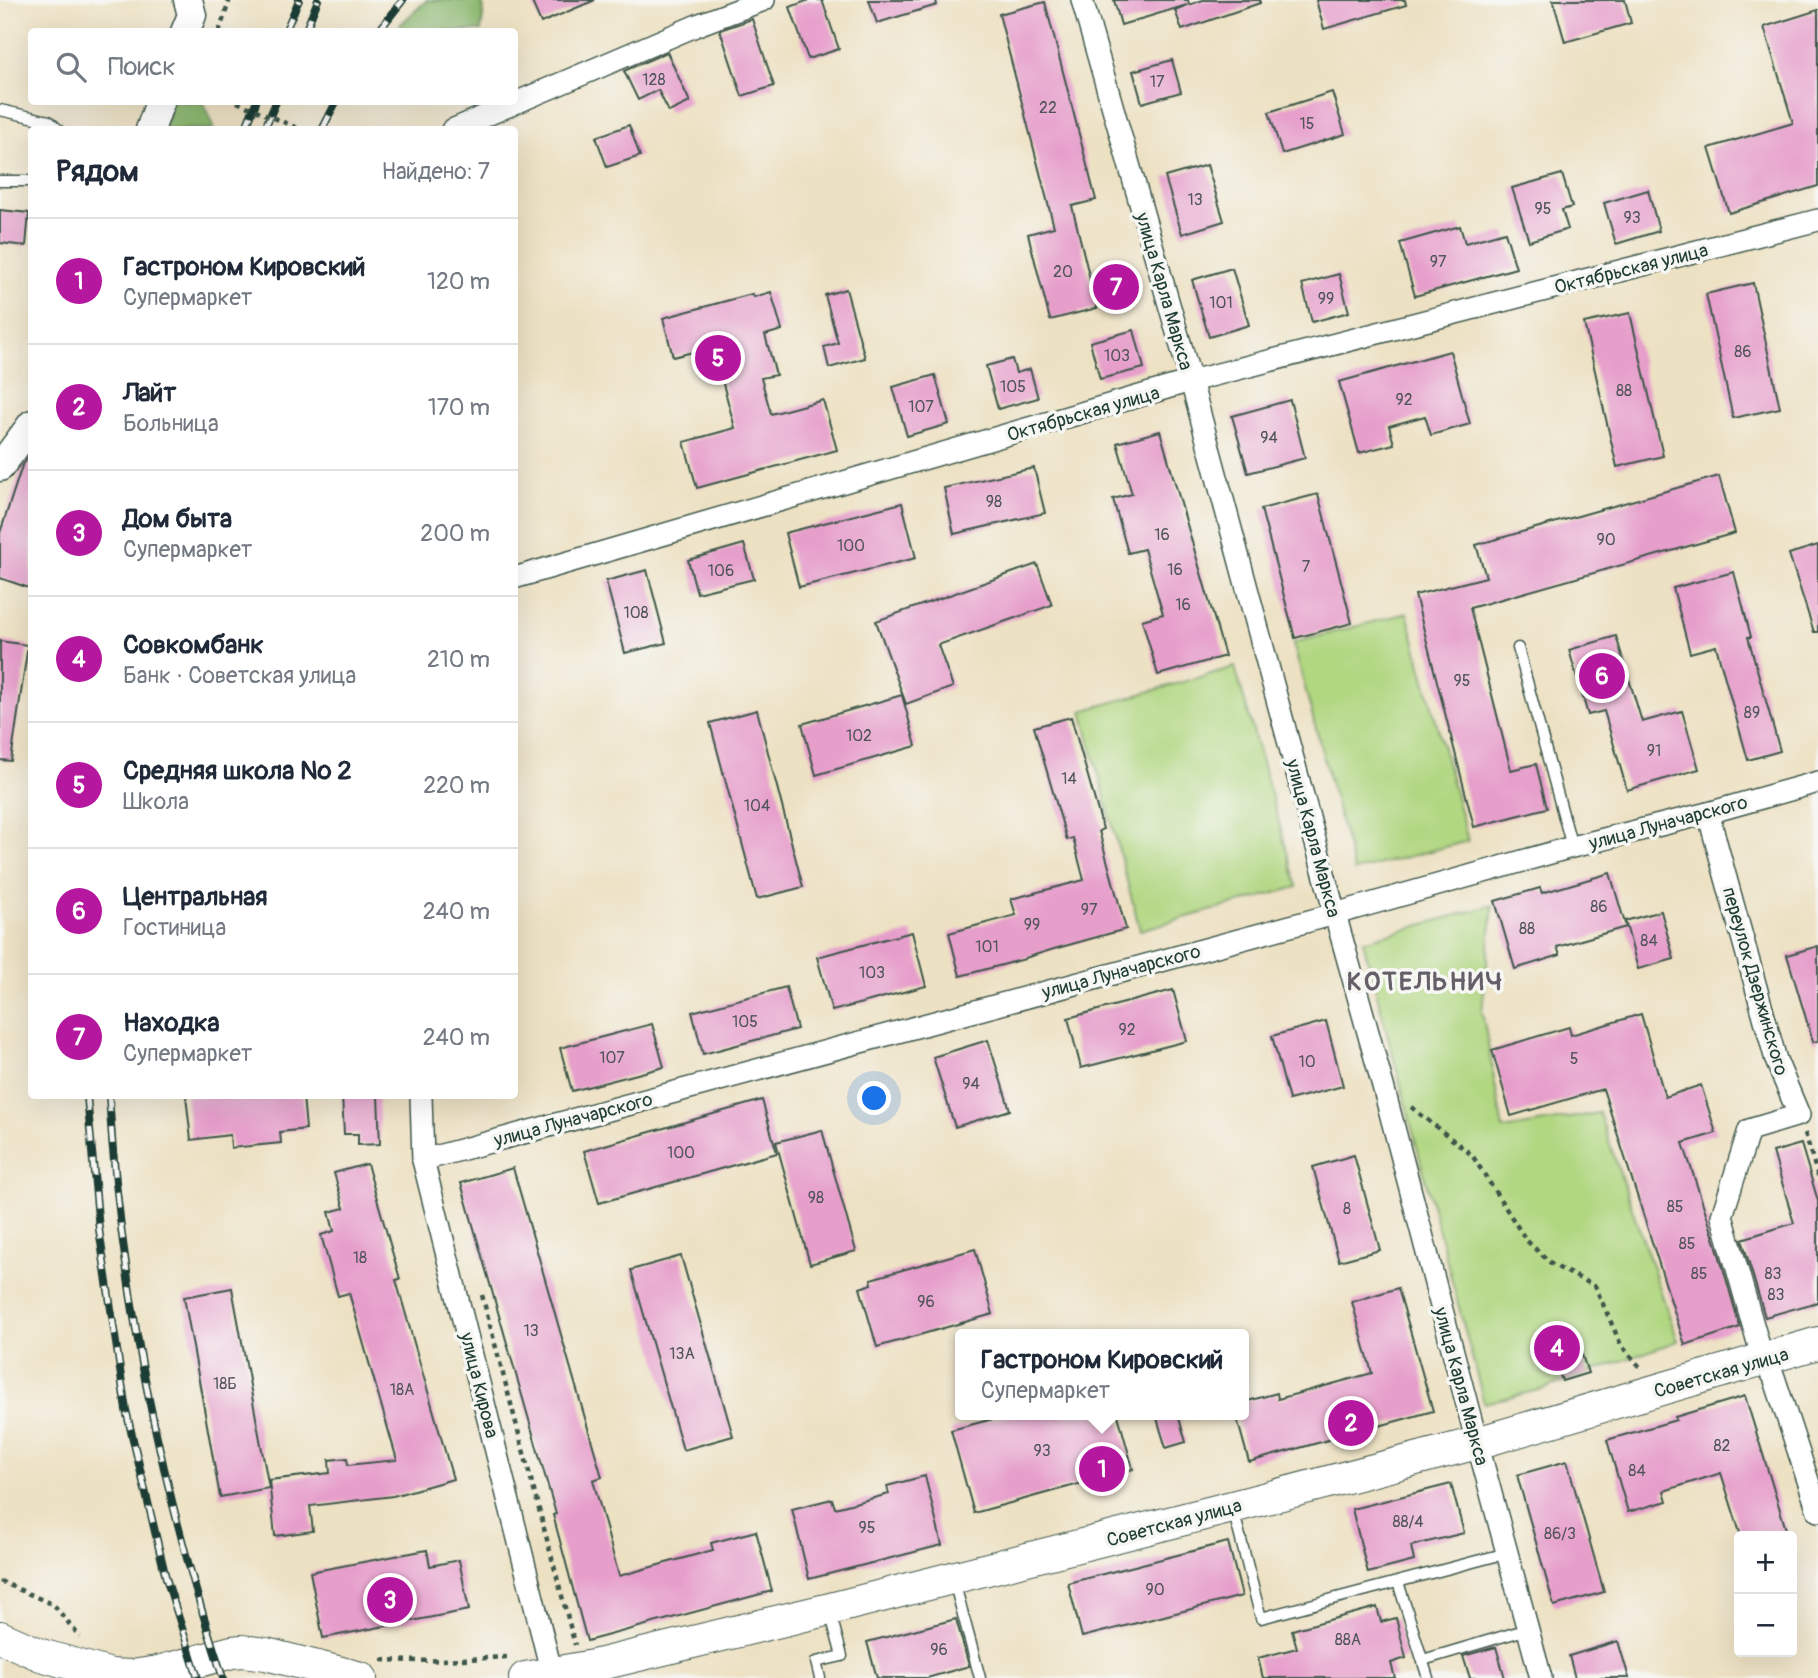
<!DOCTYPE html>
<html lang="ru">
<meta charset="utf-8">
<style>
:root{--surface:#fff;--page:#f6f6f7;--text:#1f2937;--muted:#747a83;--line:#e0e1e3;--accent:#b5179e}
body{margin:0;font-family:Pangolin,sans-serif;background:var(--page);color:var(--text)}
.controls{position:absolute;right:21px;bottom:21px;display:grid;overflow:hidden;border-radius:7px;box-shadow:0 7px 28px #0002}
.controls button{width:63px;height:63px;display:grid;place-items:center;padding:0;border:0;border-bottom:2px solid var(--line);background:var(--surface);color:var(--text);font:35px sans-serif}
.you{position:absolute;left:875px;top:1099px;width:24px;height:24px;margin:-18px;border:5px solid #fff;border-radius:50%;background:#1a73e8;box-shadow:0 0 0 10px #1a73e833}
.badge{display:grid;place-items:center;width:46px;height:46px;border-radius:50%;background:var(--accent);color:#fff;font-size:23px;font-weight:700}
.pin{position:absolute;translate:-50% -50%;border:4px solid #fff;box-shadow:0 2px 7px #0006}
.popup{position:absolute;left:955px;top:1329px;width:294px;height:91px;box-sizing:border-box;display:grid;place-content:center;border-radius:7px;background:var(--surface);filter:drop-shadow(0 2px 5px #0005);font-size:23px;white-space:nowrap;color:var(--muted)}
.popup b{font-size:26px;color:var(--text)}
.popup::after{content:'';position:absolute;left:50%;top:100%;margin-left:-14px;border:14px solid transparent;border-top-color:var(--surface)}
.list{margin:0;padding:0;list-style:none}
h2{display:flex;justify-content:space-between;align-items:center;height:91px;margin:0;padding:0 28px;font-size:30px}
h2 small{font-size:23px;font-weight:400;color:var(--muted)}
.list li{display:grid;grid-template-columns:46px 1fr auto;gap:21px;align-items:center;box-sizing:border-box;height:126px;padding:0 28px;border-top:2px solid var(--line)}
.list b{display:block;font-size:26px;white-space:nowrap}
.list p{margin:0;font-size:23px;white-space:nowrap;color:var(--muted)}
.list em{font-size:23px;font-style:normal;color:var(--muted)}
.icon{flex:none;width:38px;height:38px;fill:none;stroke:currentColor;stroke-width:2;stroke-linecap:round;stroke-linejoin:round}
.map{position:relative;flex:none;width:1818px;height:1678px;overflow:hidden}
.search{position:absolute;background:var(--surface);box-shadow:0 7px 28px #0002;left:28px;top:28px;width:490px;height:77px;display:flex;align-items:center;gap:18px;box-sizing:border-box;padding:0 24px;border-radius:7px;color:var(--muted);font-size:26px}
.panel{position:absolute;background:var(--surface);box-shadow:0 7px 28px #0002;left:28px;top:126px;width:490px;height:973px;border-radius:7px}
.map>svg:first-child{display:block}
</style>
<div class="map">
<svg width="1818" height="1678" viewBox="0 0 1818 1678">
<rect width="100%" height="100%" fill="#f6f6f2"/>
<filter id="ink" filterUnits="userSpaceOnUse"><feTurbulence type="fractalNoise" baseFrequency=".0143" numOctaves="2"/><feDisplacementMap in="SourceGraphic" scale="14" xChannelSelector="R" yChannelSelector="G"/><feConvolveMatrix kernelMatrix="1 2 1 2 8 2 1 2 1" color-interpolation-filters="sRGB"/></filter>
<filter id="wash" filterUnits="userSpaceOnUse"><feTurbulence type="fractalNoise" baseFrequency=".00686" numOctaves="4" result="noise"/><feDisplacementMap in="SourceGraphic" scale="28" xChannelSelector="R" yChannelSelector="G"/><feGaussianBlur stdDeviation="1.57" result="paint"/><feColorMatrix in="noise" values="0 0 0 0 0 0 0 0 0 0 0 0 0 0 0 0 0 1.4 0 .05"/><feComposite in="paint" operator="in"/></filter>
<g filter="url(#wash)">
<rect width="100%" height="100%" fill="#ede1c3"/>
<g fill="#b1d781" stroke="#688a5a" stroke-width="2">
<polygon points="1407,613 1468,841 1354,871 1293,643"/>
<polygon points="1235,667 1297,887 1140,930 1082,711"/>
<polygon points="1493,905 1482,1011 1503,1129 1599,1113 1678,1341 1543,1389 1484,1403 1363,941"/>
</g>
<g fill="#8cb86f" stroke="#567a52" stroke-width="2">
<polygon points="427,0 480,0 484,8 481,31 397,31 401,24"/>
<polygon points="171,102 203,102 213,124 213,129 164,130"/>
</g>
<g id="blocks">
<g fill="#e69ecb">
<polygon points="531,0 595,0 541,23"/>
<polygon points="809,0 822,0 839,49 808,59 790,7"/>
<polygon points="869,0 936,0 937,5 877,23"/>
<polygon points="1114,0 1188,0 1189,5 1203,0 1260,0 1260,3 1182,30 1175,10 1187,5 1121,25"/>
<polygon points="1316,0 1405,0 1406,5 1324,29"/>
<polygon points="1553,0 1625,0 1631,23 1565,42"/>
<polygon points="1045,2 1096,200 1072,206 1097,308 1050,320 1028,234 1054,227 999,14"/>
<polygon points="1818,10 1818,186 1729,213 1709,148 1793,123 1764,27"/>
<polygon points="752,19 774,86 742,96 720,30"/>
<polygon points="667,52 690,102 669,112 658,90 638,100 624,71"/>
<polygon points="1172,60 1181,92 1142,103 1133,71"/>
<polygon points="1332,92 1345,134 1282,154 1269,112"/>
<polygon points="629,125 640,156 607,167 596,137"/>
<polygon points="1207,165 1224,221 1182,234 1165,177"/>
<polygon points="1562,174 1572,207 1562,210 1568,229 1529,241 1512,188"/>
<polygon points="1648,190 1659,231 1616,244 1604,203"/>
<polygon points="0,210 29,213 26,246 0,243"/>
<polygon points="1460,226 1465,243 1505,232 1516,268 1415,296 1400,243"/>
<polygon points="1232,268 1249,325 1209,337 1192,280"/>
<polygon points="1339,274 1349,312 1312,322 1302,284"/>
<polygon points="1753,283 1780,408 1733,418 1706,294"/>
<polygon points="846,289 865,358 829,368 824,347 838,343 825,295"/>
<polygon points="771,292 782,330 765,335 776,375 761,378 771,414 823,400 837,450 697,488 684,442 735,428 713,347 673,357 663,318 752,294 754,297"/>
<polygon points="1630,313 1663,456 1617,467 1584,323"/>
<polygon points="1134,330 1144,368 1100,379 1090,342"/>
<polygon points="1450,351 1470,424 1431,435 1425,416 1389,426 1394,444 1359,453 1339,382"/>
<polygon points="1012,359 1016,373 1030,369 1038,398 998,409 986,366"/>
<polygon points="935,375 949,424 907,436 893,387"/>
<polygon points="1290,400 1305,458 1248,473 1232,416"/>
<polygon points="1160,431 1225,656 1158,675 1142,620 1163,614 1144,549 1128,553 1113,499 1132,494 1117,443"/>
<polygon points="32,453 32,589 0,578 0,533 22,466"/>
<polygon points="1034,468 1045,513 954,534 944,488"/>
<polygon points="1719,476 1735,533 1470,608 1511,770 1536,764 1547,808 1474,827 1415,595 1486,577 1476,545"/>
<polygon points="1318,494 1352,623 1295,638 1261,509"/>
<polygon points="902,503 916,558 799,587 785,533"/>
<polygon points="744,544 754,579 697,593 688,560"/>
<polygon points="1818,545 1818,632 1814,632 1789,554"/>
<polygon points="1037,564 1052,605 938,645 953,687 906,704 876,621"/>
<polygon points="647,570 666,643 625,653 606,581"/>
<polygon points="1734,572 1751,637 1748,637 1780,751 1748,760 1716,646 1690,653 1673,588"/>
<polygon points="1616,636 1642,722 1682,711 1699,769 1627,790 1604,711 1588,715 1569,650"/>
<polygon points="0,641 28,645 11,761 0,760"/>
<polygon points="902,695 916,746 816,775 802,724"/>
<polygon points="757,710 803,887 757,899 710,723"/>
<polygon points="1071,717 1103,829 1099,831 1126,929 1054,949 1025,958 1025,959 960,976 949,933 1016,915 1011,899 1084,880 1073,838 1067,840 1034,727"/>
<polygon points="1610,873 1626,927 1557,947 1560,955 1515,969 1495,901 1540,888 1542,893"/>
<polygon points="1661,911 1674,959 1638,969 1625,921"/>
<polygon points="912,932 926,986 832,1011 817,957"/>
<polygon points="1818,946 1818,1041 1813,1042 1787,955"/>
<polygon points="786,987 797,1029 703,1054 692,1012"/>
<polygon points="1173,990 1187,1041 1081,1068 1068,1018"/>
<polygon points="1641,1014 1665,1097 1701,1085 1716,1133 1683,1143 1717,1247 1740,1327 1685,1345 1603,1089 1511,1116 1492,1050 1569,1027 1571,1035"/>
<polygon points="1326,1021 1343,1086 1289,1100 1272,1036"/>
<polygon points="652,1024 664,1067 572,1091 560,1048"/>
<polygon points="988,1040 1010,1110 955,1127 933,1057"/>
<polygon points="186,1096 303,1096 306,1129 280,1132 281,1143 231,1148 230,1135 191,1140"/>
<polygon points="342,1096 378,1096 380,1144 358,1145 358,1134 344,1134"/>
<polygon points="762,1100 777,1153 599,1203 584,1151"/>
<polygon points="822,1130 856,1251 810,1264 776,1142"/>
<polygon points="1801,1144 1818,1201 1818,1302 1765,1317 1742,1239 1794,1223 1773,1152"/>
<polygon points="1354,1155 1380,1250 1339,1261 1313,1167"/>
<polygon points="367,1164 400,1279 396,1280 453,1479 393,1496 310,1506 313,1531 275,1536 269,1480 330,1473 329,1460 347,1458 348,1465 397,1460 349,1293 338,1296 321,1235 334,1231 329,1212 344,1208 334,1173"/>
<polygon points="513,1168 602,1477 593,1480 619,1576 713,1550 711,1543 756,1531 772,1591 587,1641 553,1515 556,1514 461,1183"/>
<polygon points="975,1249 993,1314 877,1347 860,1288 872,1284 871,1279"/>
<polygon points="681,1256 733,1436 683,1450 631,1270"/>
<polygon points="232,1288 269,1488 220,1497 184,1297"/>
<polygon points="1398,1288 1433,1411 1249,1462 1236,1415 1244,1415 1244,1402 1277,1393 1278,1399 1372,1373 1352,1302"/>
<polygon points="1568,1337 1575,1357 1582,1355 1588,1373 1562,1381 1550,1343"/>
<polygon points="1745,1396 1788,1536 1741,1536 1721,1473 1664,1491 1667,1501 1628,1512 1607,1440 1676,1420 1675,1417"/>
<polygon points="1008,1415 1118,1415 1133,1469 974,1513 951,1430"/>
<polygon points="1156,1415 1178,1415 1186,1442 1166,1448"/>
<polygon points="1567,1461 1604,1592 1554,1606 1517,1475"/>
<polygon points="925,1476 942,1545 809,1579 792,1509 832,1499 835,1508 889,1494 887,1486"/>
<polygon points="1451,1484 1464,1533 1411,1546 1414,1561 1368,1573 1352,1509"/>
<polygon points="1228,1542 1242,1596 1082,1637 1068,1583"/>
<polygon points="427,1550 430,1566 459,1560 469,1610 323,1638 310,1572"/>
<polygon points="1377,1607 1381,1622 1396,1618 1406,1658 1391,1663 1395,1678 1263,1678 1258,1658 1297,1648 1292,1630"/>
<polygon points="956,1619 969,1666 927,1678 877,1678 867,1642"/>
<polygon points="1618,1641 1629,1678 1575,1678 1569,1656"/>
<polygon points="1496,1647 1505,1678 1470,1678 1463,1656"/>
</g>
</g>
</g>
<g filter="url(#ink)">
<use href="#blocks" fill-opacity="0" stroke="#3e5649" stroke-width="2"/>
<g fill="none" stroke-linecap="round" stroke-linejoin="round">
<g stroke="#3e5649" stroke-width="13">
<g id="lane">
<polyline points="0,110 49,121 59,130"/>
<polyline points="0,181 32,181"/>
<polyline points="1518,648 1572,847"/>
<polyline points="1233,1509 1261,1618 1507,1553"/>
<polyline points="954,1581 980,1678"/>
<polyline points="1398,1582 1428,1678"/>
<polyline points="1423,1660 1528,1629"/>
<polyline points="820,1678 816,1662 842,1656 830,1612"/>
</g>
</g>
<g stroke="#3e5649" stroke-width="24">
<g id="street">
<polyline points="1082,0 1191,381 1335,914 1383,1086 1470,1416 1541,1678"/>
<polyline points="452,130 700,24 764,0"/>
<polyline points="514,578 1191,381 1818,220"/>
<polyline points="1708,813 1776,1060 1799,1115 1749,1130 1722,1216 1763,1360 1774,1377 1818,1511"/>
<polyline points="421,1096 423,1160 552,1674"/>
<polyline points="423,1160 1335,914 1572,847 1708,813 1818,782"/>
</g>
</g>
<g stroke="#3e5649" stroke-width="31">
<g id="secondary">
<polyline points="185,32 192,15 188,0"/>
<polyline points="150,130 160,102"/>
<polyline points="0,467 32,424"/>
</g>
</g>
<g stroke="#3e5649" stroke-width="34">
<g id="primary">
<polyline points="0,1637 41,1655 111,1675 132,1676 158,1672 232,1652 242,1651 266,1654 361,1678"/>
<polyline points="525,1678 593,1666 830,1609 1232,1507 1477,1443 1818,1343"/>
</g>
</g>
<g stroke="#3e5649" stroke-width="4.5" stroke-dasharray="5 5" stroke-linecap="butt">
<polyline points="219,32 229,2 228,0"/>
<polyline points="1411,1107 1472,1155 1526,1240 1553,1265 1595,1286 1621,1345 1640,1367"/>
<polyline points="1805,1133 1818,1177"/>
<polyline points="482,1295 575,1645"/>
<polyline points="0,1581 54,1605 80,1637"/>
<polyline points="382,1660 419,1661 509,1657"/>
</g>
<use href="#lane" stroke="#fff" stroke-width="10"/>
<use href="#street" stroke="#fff" stroke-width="21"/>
<use href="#secondary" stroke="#fff" stroke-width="28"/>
<use href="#primary" stroke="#fff" stroke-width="32"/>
<g stroke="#1f3d34" stroke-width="8">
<g id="rail">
<polyline points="285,32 299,0"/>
<polyline points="305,32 318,0"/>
<polyline points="378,32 403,0"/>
<polyline points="245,130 256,102"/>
<polyline points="264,130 276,102"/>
<polyline points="322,130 336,102"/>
<polyline points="87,1096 99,1229 126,1410 166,1578 198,1678"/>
<path d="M 109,1096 C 121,1294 161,1489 223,1678"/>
</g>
</g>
<use href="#rail" stroke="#f6f6f2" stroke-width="5" stroke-dasharray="16" stroke-linecap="butt"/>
<polyline stroke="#3e5649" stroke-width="4.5" stroke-dasharray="5 5" stroke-linecap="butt" points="237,102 302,130"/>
</g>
</g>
<g text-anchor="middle" stroke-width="7" stroke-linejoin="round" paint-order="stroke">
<g font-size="16" fill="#51555a">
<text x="654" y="85">128</text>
<text x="1157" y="87">17</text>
<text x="1048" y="113">22</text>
<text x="1307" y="129">15</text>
<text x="1195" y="205">13</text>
<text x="1543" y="214">95</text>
<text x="1632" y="223">93</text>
<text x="1438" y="267">97</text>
<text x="1063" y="277">20</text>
<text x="1326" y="304">99</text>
<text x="1221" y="308">101</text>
<text x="1743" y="357">86</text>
<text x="1117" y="361">103</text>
<text x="1013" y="392">105</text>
<text x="1624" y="396">88</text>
<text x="1404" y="405">92</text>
<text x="921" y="412">107</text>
<text x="1269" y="443">94</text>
<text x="994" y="507">98</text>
<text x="1162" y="540">16</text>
<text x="1606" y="545">90</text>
<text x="851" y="551">100</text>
<text x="1306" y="572">7</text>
<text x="1175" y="575">16</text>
<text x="721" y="576">106</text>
<text x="1183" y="610">16</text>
<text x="636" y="618">108</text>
<text x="1462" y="686">95</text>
<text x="1752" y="718">89</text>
<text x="859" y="741">102</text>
<text x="1654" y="756">91</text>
<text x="1069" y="784">14</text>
<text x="757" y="811">104</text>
<text x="1599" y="912">86</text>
<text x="1089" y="915">97</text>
<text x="1032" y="930">99</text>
<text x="1527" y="934">88</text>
<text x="1649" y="946">84</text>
<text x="987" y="952">101</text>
<text x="872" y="978">103</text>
<text x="745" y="1027">105</text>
<text x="1127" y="1035">92</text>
<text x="612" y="1063">107</text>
<text x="1574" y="1064">5</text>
<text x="1307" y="1067">10</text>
<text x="971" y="1089">94</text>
<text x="681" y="1158">100</text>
<text x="816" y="1203">98</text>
<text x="1675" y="1212">85</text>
<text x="1347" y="1214">8</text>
<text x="1687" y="1249">85</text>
<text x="360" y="1263">18</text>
<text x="1699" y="1279">85</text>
<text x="1773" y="1279">83</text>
<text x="1776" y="1300">83</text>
<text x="926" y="1307">96</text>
<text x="531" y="1336">13</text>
<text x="682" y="1359">13А</text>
<text x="225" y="1389">18Б</text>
<text x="402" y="1395">18А</text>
<text x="1722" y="1451">82</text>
<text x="1042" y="1456">93</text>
<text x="1637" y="1476">84</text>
<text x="1408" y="1527">88/4</text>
<text x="867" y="1533">95</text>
<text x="1560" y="1539">86/3</text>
<text x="1155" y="1595">90</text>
<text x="1348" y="1645">88А</text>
<text x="939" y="1655">96</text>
</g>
<g font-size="19" fill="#1f3d34" stroke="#f6f6f2">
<text transform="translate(1631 268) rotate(-14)" y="7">Октябрьская улица</text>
<text transform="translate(1165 291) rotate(74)" y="7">улица Карла Маркса</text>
<text transform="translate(1083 413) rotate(-16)" y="7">Октябрьская улица</text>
<text transform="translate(1668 822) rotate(-15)" y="7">улица Луначарского</text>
<text transform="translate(1314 838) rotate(75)" y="7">улица Карла Маркса</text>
<text transform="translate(1121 971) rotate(-15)" y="7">улица Луначарского</text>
<text transform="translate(1756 981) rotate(74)" y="7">переулок Дзержинского</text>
<text transform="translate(573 1119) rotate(-15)" y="7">улица Луначарского</text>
<text transform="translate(1721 1372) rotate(-16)" y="7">Советская улица</text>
<text transform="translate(480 1385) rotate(76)" y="7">улица Кирова</text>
<text transform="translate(1462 1386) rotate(75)" y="7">улица Карла Маркса</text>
<text transform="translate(1174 1522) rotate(-15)" y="7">Советская улица</text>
</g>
<g font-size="26" font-weight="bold" letter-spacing="2" fill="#655f69" stroke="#f6f6f2">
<text x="1425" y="990">КОТЕЛЬНИЧ</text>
</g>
</g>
</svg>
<div class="controls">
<button>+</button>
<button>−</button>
</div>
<div class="you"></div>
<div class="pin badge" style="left:1102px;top:1469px">1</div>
<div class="popup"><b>Гастроном Кировский</b>Супермаркет</div>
<div class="pin badge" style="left:1351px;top:1423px">2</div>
<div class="pin badge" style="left:390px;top:1600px">3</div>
<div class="pin badge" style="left:1557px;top:1348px">4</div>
<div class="pin badge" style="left:718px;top:358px">5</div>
<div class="pin badge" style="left:1602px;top:676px">6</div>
<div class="pin badge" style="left:1116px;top:287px">7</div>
<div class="search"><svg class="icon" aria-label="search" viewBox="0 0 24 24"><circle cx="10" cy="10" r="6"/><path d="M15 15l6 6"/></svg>Поиск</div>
<section class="panel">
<h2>Рядом<small>Найдено: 7</small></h2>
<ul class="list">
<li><span class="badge">1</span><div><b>Гастроном Кировский</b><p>Супермаркет</p></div><em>120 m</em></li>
<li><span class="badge">2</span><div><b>Лайт</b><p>Больница</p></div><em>170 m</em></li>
<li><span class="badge">3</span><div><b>Дом быта</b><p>Супермаркет</p></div><em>200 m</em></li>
<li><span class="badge">4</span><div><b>Совкомбанк</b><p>Банк · Советская улица</p></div><em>210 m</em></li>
<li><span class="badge">5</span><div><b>Средняя школа № 2</b><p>Школа</p></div><em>220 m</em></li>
<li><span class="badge">6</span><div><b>Центральная</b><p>Гостиница</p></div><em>240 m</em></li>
<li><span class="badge">7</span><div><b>Находка</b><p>Супермаркет</p></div><em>240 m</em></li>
</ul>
</section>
</div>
